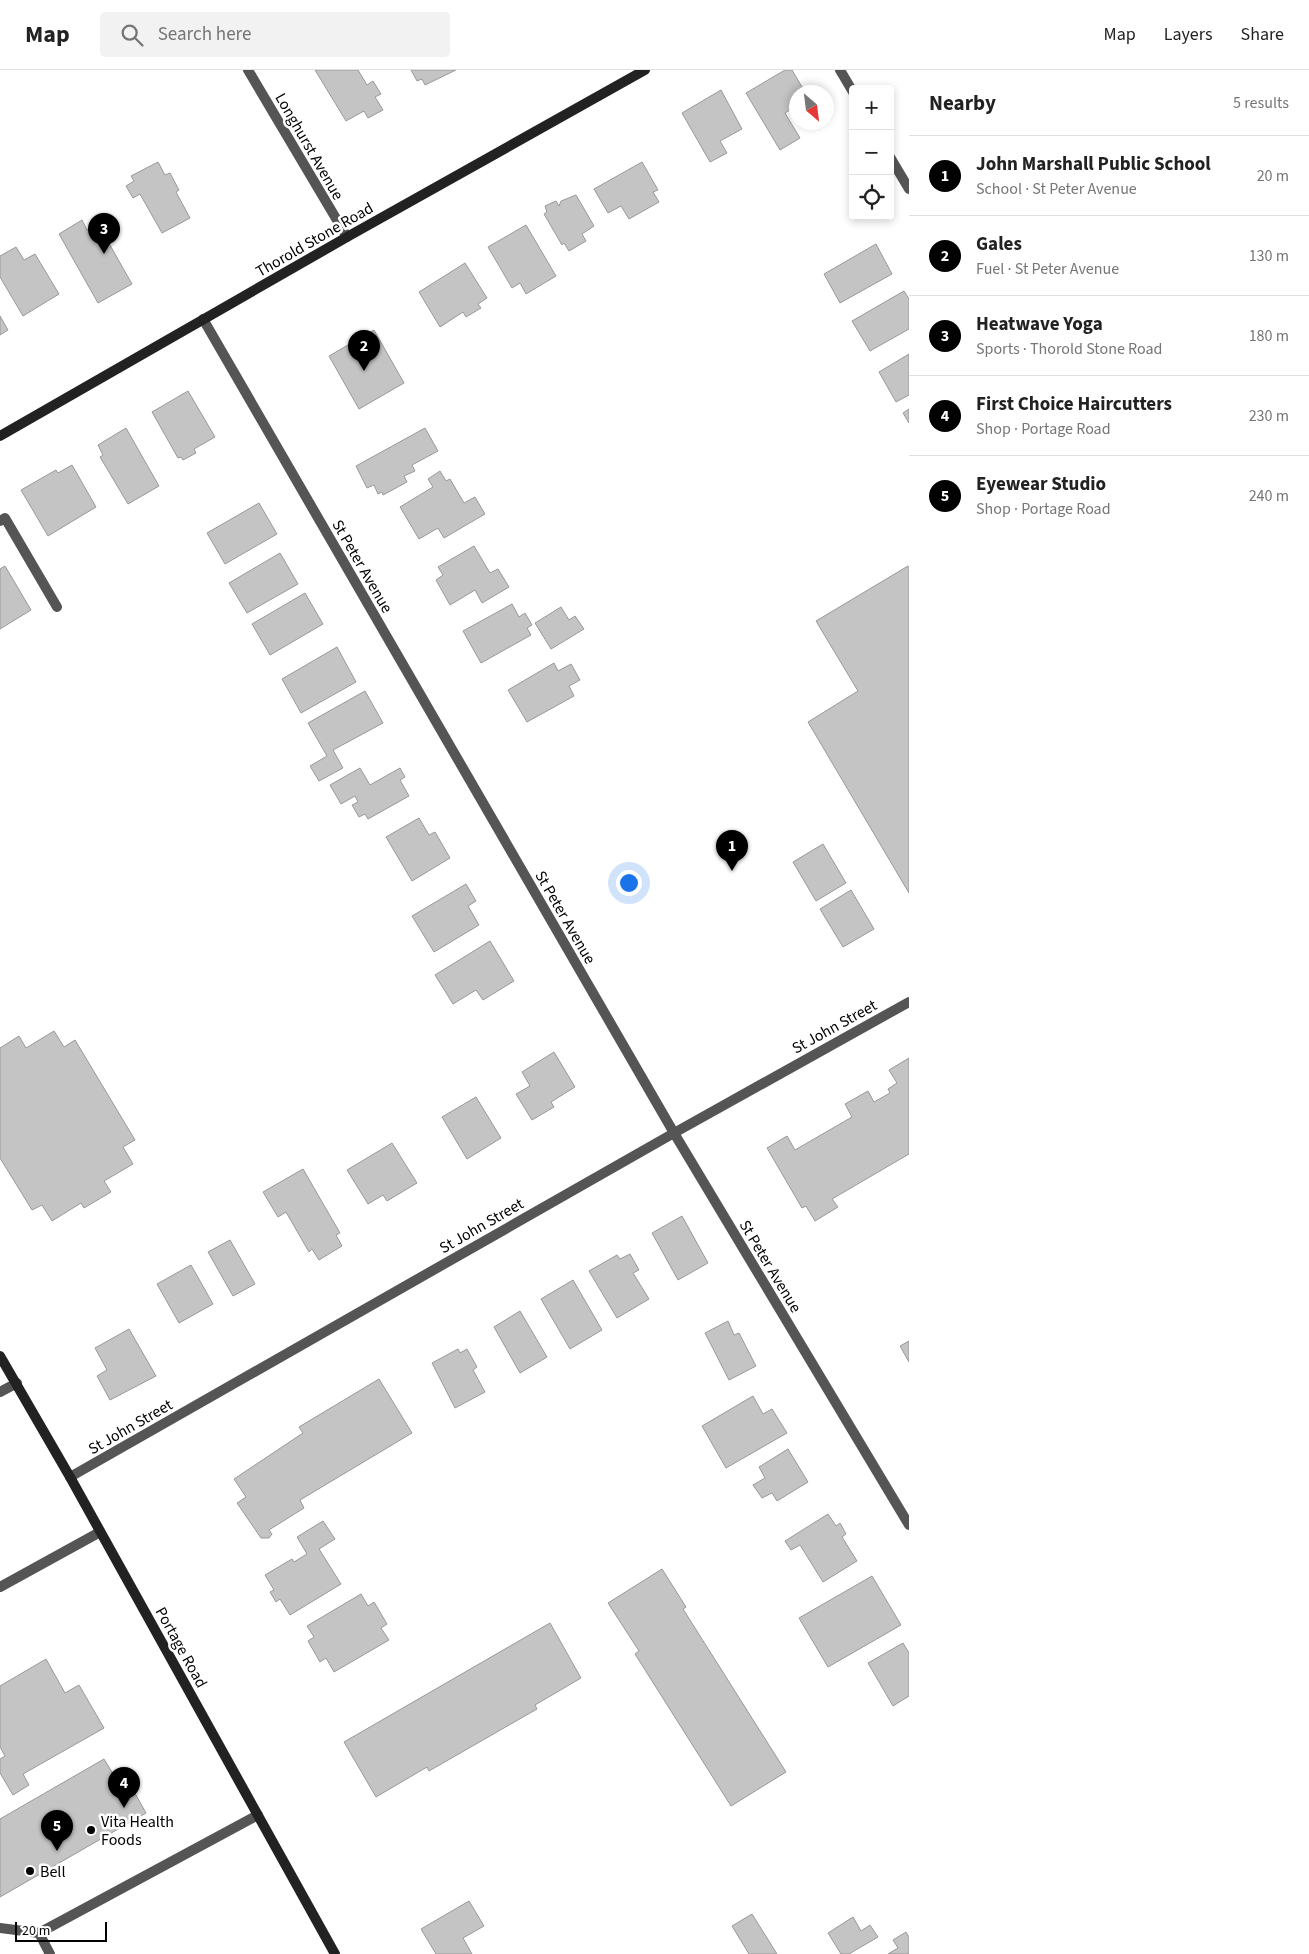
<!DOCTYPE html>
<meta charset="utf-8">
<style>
:root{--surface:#fff;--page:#f2f2f2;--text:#222;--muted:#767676;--line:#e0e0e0;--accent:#000}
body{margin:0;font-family:"Source Sans 3",sans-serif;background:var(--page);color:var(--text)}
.controls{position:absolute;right:15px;top:15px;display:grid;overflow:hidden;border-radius:5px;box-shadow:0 2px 8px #0003}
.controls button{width:45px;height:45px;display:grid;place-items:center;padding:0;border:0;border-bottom:1px solid var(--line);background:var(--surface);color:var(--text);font:25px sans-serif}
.compass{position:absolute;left:789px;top:15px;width:45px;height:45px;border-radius:50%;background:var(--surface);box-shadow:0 2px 8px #0003;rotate:152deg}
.scale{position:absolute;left:15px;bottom:12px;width:92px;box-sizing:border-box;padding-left:5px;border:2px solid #000;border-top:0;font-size:14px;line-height:18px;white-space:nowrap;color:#000;-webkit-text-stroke:4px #fff;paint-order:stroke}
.you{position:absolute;left:628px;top:812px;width:18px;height:18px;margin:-12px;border:4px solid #fff;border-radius:50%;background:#1a73e8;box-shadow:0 0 0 8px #1a73e833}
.badge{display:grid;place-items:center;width:32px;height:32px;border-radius:50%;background:var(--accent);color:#fff;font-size:16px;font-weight:700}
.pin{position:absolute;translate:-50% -41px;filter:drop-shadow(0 1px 2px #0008)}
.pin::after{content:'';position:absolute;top:26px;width:18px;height:15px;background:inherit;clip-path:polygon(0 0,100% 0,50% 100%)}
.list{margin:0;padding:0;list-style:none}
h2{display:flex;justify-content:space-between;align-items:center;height:65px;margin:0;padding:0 20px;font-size:21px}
h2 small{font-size:16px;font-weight:400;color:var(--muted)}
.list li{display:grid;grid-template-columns:32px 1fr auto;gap:15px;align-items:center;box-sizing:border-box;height:80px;padding:0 20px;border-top:1px solid var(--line)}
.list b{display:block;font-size:19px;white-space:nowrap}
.list p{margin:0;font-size:16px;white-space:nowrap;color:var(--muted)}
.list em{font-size:16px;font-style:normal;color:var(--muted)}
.icon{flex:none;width:28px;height:28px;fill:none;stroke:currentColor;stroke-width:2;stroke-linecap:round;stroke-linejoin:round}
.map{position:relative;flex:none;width:909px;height:1884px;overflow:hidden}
header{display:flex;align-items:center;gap:30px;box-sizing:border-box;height:70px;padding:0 25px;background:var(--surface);border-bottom:1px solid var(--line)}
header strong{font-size:24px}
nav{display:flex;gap:28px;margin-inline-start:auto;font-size:18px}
.search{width:350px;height:45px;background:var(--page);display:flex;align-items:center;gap:12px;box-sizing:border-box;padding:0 18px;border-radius:5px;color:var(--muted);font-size:19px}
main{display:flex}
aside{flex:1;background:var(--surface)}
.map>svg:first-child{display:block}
</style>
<header>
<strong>Map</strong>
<div class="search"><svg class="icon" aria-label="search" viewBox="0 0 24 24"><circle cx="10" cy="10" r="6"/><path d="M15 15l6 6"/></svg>Search here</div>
<nav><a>Map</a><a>Layers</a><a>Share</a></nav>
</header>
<main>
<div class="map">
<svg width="909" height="1884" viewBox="0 0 909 1884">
<rect width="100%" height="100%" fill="#fff"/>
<g fill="#c4c4c4" stroke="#999">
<polygon points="315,0 358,0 367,15 373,11 381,24 375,27 383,40 368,48 364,41 346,51"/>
<polygon points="411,0 456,0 425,15 422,9 417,11"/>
<polygon points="785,0 792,0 805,22 796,22 796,36 785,43 800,68 780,80 746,23"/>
<polygon points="721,20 742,59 720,71 727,83 710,92 682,43"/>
<polygon points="158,92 165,105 170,103 179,120 176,122 190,148 162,163 140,124 133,128 126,116 134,111 131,106"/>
<polygon points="642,92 658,120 653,122 659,132 629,149 621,136 608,143 594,119"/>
<polygon points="576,125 594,156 582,164 586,171 569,181 564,173 562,175 544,144 547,142 545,136 556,131 559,136 561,131"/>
<polygon points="82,150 87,160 98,154 132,214 98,233 59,164"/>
<polygon points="526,155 556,206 526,224 520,213 512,218 488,177"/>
<polygon points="876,174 892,204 840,233 824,204"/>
<polygon points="16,177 24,190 35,184 59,224 23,246 0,207 0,186"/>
<polygon points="465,193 487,228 478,234 481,238 466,247 463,242 440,257 419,222"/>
<polygon points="904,221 909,229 909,259 870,281 852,251"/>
<polygon points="0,246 8,260 0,265"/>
<polygon points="374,260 404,313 359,339 329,286"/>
<polygon points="909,284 909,325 896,332 879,302"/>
<polygon points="188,321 215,367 194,379 196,383 183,390 181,387 178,388 152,342"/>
<polygon points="909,339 909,353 903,343"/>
<polygon points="126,358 159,416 128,434 100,387 103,385 98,375"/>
<polygon points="425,358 438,381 412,395 415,401 404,406 407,412 383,425 382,422 378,424 374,415 367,418 356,396"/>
<polygon points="72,395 96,437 48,466 21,420 56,400 58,403"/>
<polygon points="440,401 446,411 450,409 464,433 475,427 485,444 444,468 438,458 419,469 400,437 433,417 428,409"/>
<polygon points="259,433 277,464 225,494 207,463"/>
<polygon points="474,476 490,503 498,499 509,517 482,533 475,520 450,535 436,510 443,505 438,497"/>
<polygon points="280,483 298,514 247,543 229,513"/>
<polygon points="5,496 31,540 0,559 0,499"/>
<polygon points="908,496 909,498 909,823 808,652 858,621 816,551"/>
<polygon points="305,523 323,554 270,585 252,554"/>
<polygon points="512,534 519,547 525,543 532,555 527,558 531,565 481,593 463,561"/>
<polygon points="561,537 569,550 575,546 584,559 551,579 535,553"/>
<polygon points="337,577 356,612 301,643 282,609"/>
<polygon points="554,593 558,601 571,594 580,610 569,616 574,626 527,652 508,620"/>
<polygon points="365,621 383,653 333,680 343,698 319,711 310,696 327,686 308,653"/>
<polygon points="360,698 370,715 400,698 405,707 400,710 409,726 368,749 365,744 359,747 352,735 358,732 355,726 341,734 330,715"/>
<polygon points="419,748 429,765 435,762 450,788 412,811 386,767"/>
<polygon points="823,774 846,813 816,831 793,792"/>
<polygon points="466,814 476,831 468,836 479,855 434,882 412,846"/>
<polygon points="851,820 874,859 843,877 820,839"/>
<polygon points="490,871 514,911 483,930 476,920 453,934 435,905"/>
<polygon points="54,961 64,977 75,970 135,1070 123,1077 133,1094 104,1111 111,1122 84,1138 81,1133 52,1151 42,1135 32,1140 0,1088 0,978 19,966 26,978"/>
<polygon points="554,982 575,1017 551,1032 554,1037 532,1050 516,1024 530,1016 522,1002"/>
<polygon points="909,988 909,1084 832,1129 838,1137 815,1151 806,1136 802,1138 767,1078 787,1066 795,1080 852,1047 845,1034 868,1021 874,1032 890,1023 888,1019 897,1013 889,1000"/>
<polygon points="476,1027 501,1068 467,1089 442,1047"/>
<polygon points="392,1073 417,1113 387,1131 383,1125 368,1134 347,1100"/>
<polygon points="303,1099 340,1163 336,1165 342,1176 319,1190 312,1179 309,1182 286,1142 278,1147 263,1122"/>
<polygon points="682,1146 708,1193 678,1210 652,1163"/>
<polygon points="230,1170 255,1214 233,1226 208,1182"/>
<polygon points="630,1184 639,1200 633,1203 649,1229 617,1248 589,1201 617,1185 620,1189"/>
<polygon points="191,1195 213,1234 179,1253 157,1214"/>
<polygon points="573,1210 602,1260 570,1279 541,1229"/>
<polygon points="520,1241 547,1287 520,1303 494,1257"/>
<polygon points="728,1251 734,1265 739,1263 756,1296 729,1310 705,1263"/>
<polygon points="129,1259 156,1306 110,1330 97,1306 107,1300 95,1278"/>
<polygon points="909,1271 909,1292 900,1276"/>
<polygon points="458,1279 460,1283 467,1279 477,1297 473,1300 485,1322 455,1338 432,1293"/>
<polygon points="379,1309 412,1363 300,1430 304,1438 269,1460 272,1464 269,1468 261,1468 237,1433 246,1427 234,1409 303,1363 299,1357"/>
<polygon points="753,1326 763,1344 772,1339 787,1363 726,1398 702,1356"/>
<polygon points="788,1379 808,1412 777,1431 772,1423 762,1428 753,1415 765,1408 759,1397"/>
<polygon points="828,1444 836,1456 840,1453 846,1464 842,1467 857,1491 823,1512 800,1475 791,1480 785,1471"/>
<polygon points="323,1451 335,1469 319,1479 341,1514 290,1545 280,1529 276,1532 270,1522 274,1520 265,1505 292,1489 294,1492 307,1484 297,1467"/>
<polygon points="662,1499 686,1537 683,1539 786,1702 731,1736 635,1584 639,1581 608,1533"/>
<polygon points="872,1506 901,1555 828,1597 799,1548"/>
<polygon points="361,1524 368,1536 374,1532 387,1554 381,1558 389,1570 334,1602 326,1588 320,1592 308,1571 314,1567 307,1556"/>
<polygon points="550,1553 581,1608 535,1635 537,1639 429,1701 427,1697 376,1727 344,1672"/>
<polygon points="903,1573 909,1583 909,1626 893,1636 868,1593"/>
<polygon points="46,1589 65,1623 79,1615 104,1658 23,1704 29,1715 13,1725 0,1703 0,1689 5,1686 0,1677 0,1616"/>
<polygon points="104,1689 118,1712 126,1707 146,1743 0,1827 0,1749"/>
<polygon points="469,1831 484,1856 463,1868 472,1884 436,1884 421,1859"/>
<polygon points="752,1844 777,1884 749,1884 732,1856"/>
<polygon points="853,1847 861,1861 870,1855 878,1867 849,1884 841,1884 828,1863"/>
<polygon points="906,1862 909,1867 909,1884 888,1884 898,1878 893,1870"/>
</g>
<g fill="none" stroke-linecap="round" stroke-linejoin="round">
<g stroke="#555" stroke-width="10">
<polyline points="0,451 5,448 57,537"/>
<polyline points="0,1322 17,1313"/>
<polyline points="0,1517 100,1462"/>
<polyline points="0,1858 39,1863"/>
<polyline points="50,1884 39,1863 258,1745"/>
</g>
<g stroke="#555" stroke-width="10">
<polyline points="248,0 347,167"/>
<polyline points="840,0 853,22"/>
<polyline points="890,87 909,119"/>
<polyline points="203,249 674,1063 909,1455"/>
<polyline points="70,1407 674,1063 909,932"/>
</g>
<g stroke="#222" stroke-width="10">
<polyline points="0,366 347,167 645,0"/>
<polyline points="0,1286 70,1407 335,1884"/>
</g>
</g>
<g fill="#000" stroke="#fff" stroke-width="2">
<circle cx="91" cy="1760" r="5"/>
<circle cx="30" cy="1801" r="5"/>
</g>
<g text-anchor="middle" stroke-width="5" stroke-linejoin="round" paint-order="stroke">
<g font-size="16" fill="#000" stroke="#fff">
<text transform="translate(310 76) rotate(60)" y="6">Longhurst Avenue</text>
<text transform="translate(314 169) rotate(-30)" y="6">Thorold Stone Road</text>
<text transform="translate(363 496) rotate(60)" y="6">St Peter Avenue</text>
<text transform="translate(566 847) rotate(60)" y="6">St Peter Avenue</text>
<text transform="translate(834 956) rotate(-29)" y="6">St John Street</text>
<text transform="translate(481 1155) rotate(-30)" y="6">St John Street</text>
<text transform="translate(771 1196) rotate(59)" y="6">St Peter Avenue</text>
<text transform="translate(130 1356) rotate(-30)" y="6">St John Street</text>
<text transform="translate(182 1577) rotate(61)" y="6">Portage Road</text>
</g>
<g font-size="16" fill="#000" stroke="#fff" text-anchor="start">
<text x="101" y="1757">Vita Health<tspan x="101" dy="18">Foods</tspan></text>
<text x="40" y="1807">Bell</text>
</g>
</g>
</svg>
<div class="controls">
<button>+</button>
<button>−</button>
<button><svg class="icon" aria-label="locate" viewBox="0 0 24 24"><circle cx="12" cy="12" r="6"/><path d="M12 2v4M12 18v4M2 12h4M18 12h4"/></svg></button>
</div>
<svg class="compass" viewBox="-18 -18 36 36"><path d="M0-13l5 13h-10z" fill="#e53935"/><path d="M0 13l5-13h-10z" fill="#767676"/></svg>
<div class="scale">20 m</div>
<div class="you"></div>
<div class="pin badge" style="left:732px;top:801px">1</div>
<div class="pin badge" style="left:364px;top:301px">2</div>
<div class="pin badge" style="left:104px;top:184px">3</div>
<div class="pin badge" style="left:124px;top:1738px">4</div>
<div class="pin badge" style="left:57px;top:1781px">5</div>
</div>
<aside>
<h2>Nearby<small>5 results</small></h2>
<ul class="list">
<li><span class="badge">1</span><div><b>John Marshall Public School</b><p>School · St Peter Avenue</p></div><em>20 m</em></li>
<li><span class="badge">2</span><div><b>Gales</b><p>Fuel · St Peter Avenue</p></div><em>130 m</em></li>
<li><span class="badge">3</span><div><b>Heatwave Yoga</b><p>Sports · Thorold Stone Road</p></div><em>180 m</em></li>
<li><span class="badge">4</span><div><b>First Choice Haircutters</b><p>Shop · Portage Road</p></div><em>230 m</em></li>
<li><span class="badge">5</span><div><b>Eyewear Studio</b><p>Shop · Portage Road</p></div><em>240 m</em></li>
</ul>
</aside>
</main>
